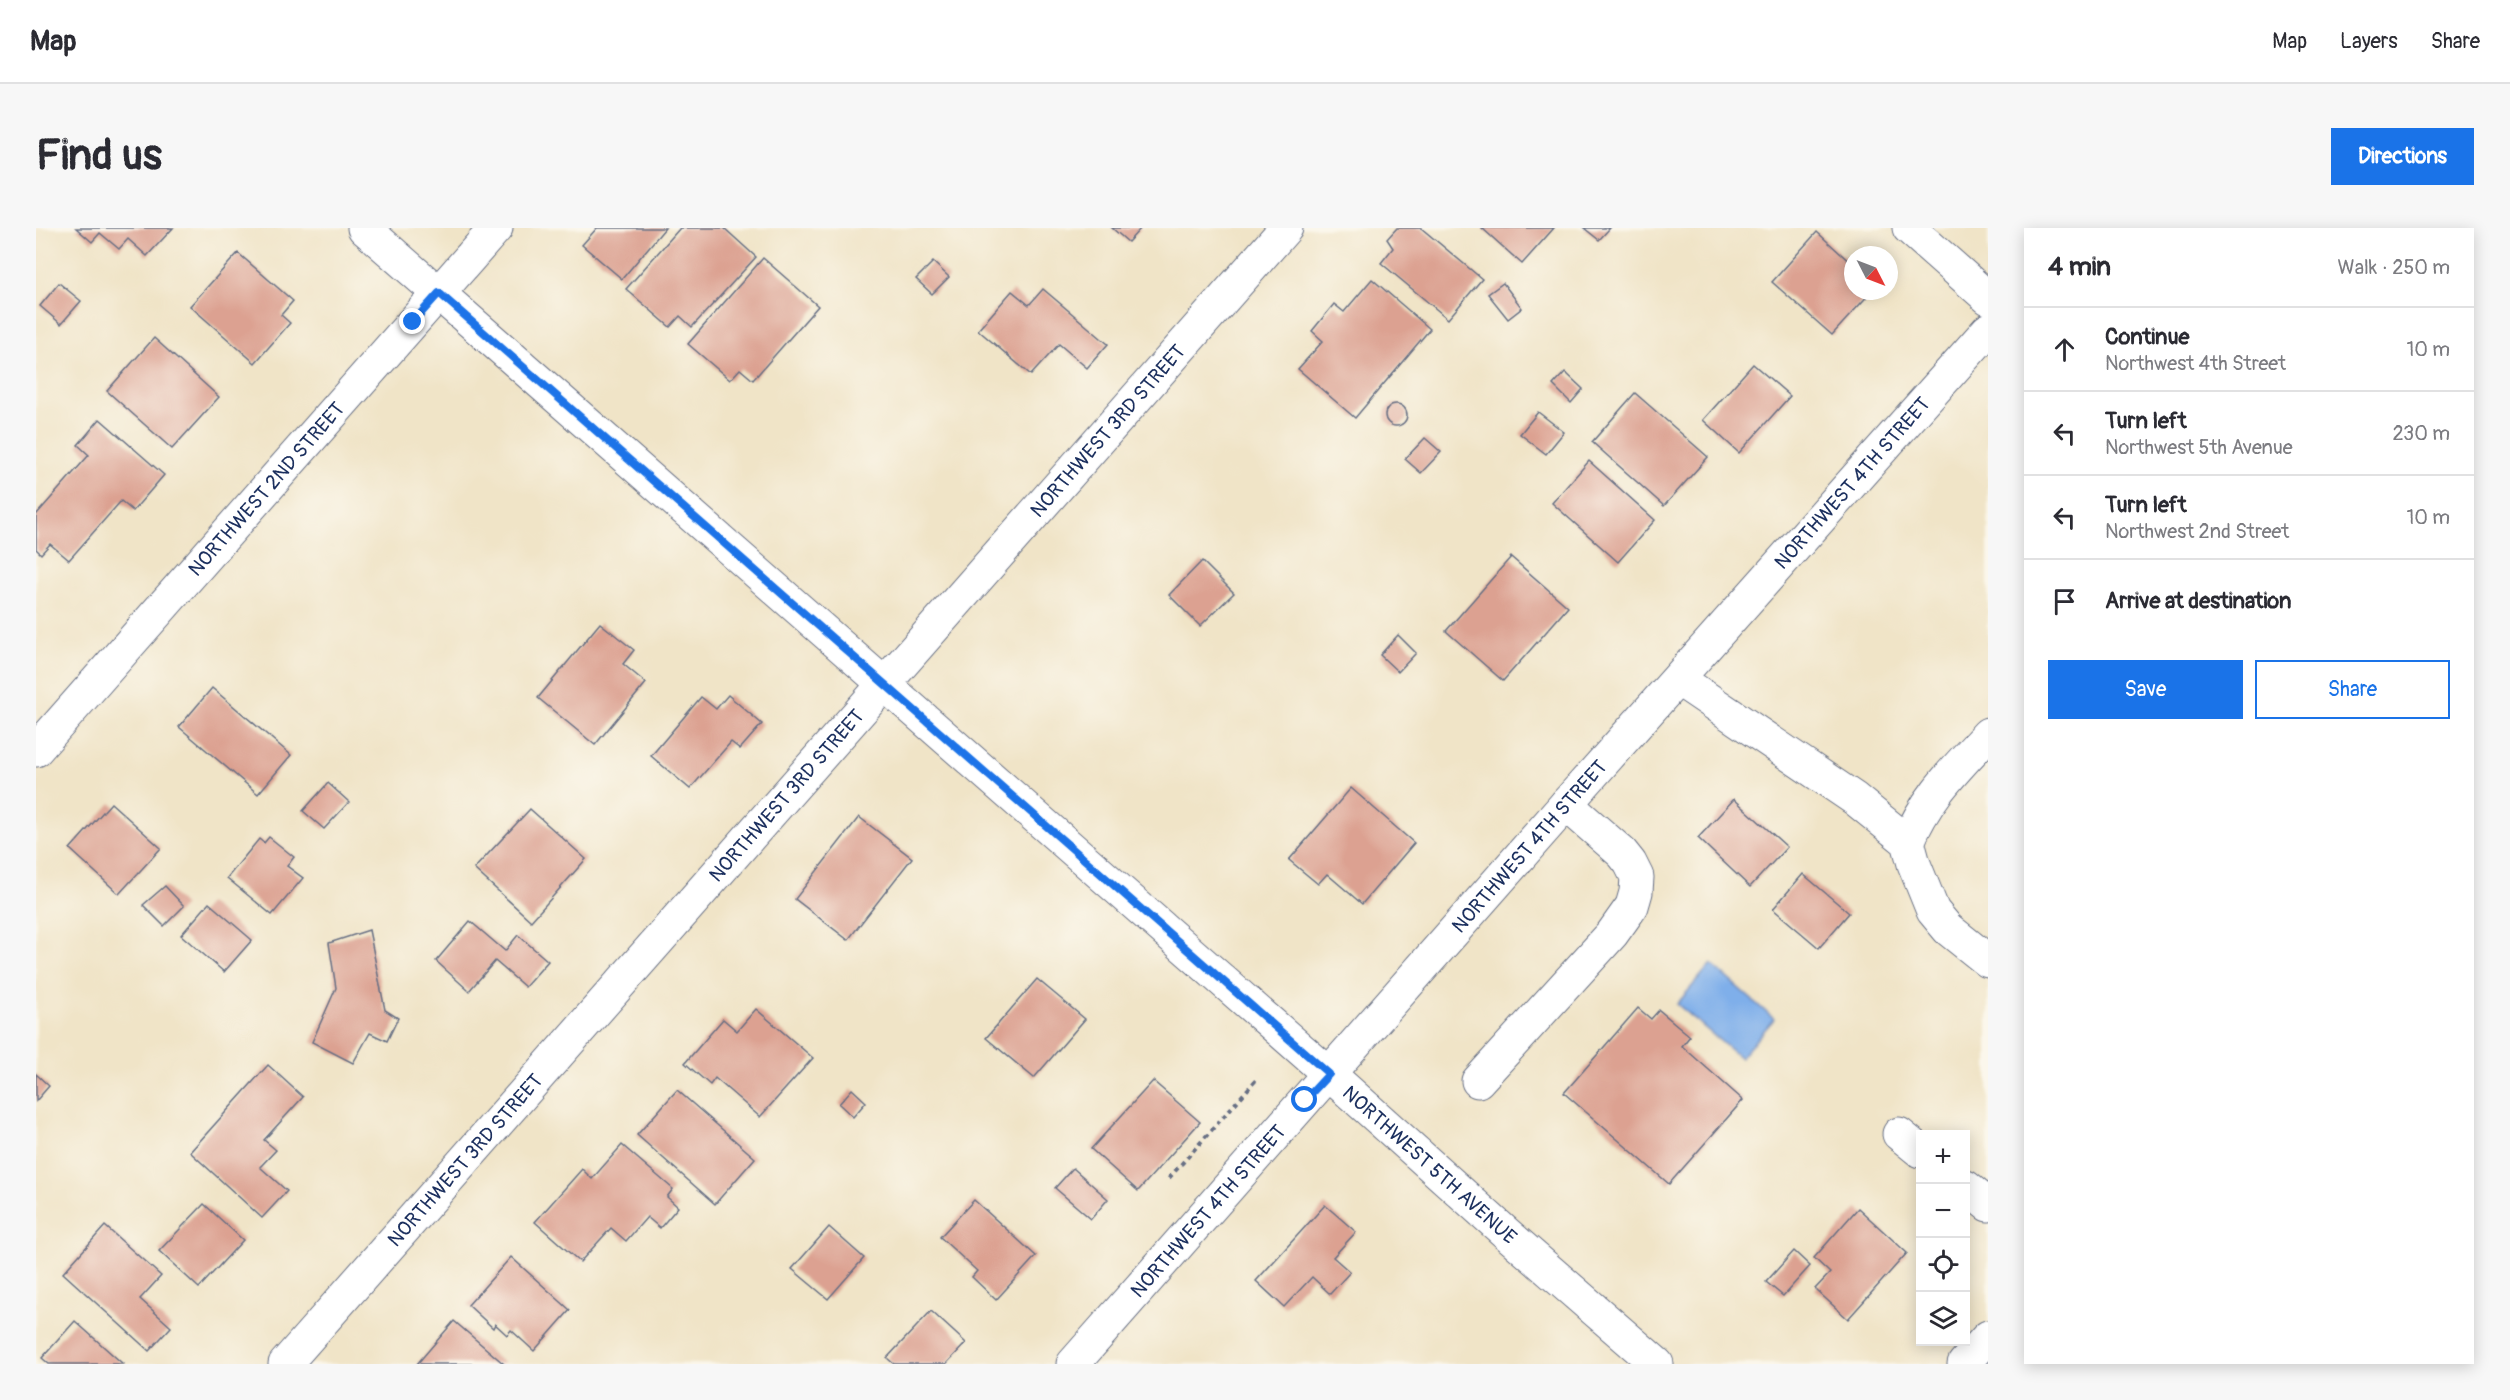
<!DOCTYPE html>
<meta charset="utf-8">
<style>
:root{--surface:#fff;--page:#f7f7f7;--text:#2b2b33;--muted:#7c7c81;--line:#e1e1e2;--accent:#1a73e8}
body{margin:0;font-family:Pangolin,sans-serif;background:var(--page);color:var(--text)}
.controls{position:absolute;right:18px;bottom:18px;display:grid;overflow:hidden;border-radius:0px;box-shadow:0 3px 15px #0003}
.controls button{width:54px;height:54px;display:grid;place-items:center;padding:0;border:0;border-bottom:2px solid var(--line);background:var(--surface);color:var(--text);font:30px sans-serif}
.compass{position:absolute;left:1808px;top:18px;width:54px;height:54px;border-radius:50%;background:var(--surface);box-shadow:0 3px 15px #0003;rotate:132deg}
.stop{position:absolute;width:18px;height:18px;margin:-14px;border:4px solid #1a73e8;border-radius:50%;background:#fff}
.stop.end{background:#1a73e8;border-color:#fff;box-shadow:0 2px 6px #0008}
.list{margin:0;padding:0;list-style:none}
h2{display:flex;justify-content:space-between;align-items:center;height:78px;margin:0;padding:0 24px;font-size:26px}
h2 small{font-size:20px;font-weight:400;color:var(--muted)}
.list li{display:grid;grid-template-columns:39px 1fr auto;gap:18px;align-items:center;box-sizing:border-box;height:84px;padding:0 24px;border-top:2px solid var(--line)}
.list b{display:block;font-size:22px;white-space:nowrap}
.list p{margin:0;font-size:20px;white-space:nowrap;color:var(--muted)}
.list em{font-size:20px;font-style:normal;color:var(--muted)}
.actions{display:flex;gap:12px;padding:18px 24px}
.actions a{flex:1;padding:14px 0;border:2px solid var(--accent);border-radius:0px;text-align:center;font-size:21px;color:var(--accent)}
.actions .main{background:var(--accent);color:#fff}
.icon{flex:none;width:33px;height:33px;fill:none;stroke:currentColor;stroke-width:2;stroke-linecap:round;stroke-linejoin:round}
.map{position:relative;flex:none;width:1952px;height:1136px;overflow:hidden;border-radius:0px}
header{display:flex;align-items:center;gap:36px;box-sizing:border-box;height:84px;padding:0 30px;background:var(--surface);border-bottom:2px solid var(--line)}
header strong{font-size:28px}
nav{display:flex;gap:33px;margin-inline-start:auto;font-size:21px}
.intro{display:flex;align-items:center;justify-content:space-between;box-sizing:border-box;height:144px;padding:0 36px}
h1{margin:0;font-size:42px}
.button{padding:15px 27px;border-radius:0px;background:var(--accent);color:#fff;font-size:21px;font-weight:700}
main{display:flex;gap:36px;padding:0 36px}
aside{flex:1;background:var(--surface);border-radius:0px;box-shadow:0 3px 15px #0003}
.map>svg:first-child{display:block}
</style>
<header>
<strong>Map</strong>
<nav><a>Map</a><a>Layers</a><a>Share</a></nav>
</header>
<div class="intro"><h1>Find us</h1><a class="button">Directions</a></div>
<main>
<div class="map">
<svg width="1952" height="1136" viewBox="0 0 1952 1136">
<rect width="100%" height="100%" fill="#fbf7ec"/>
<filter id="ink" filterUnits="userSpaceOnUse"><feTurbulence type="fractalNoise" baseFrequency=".0167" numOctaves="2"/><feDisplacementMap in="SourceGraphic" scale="12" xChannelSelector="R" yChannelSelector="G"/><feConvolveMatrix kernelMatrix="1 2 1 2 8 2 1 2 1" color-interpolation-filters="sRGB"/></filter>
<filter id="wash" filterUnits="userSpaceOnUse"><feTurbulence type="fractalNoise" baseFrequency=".008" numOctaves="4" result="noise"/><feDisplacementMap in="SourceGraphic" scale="24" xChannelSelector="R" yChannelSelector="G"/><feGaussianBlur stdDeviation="1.35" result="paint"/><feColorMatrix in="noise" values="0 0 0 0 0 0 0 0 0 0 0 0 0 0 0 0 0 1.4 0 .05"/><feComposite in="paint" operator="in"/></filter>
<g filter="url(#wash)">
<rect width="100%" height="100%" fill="#f0e4c7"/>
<polygon fill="#7fafea" stroke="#4d6fa4" stroke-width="1.5" points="1675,736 1738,791 1704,830 1641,776"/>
<g id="blocks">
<g fill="#dca191">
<polygon points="40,0 137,0 111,28 92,11 83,21 64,5 56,14"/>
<polygon points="561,0 629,0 586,51 546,17"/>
<polygon points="644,0 688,0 720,29 656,99 644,88 634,99 590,61"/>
<polygon points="1076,0 1105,0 1092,14"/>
<polygon points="1361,0 1385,0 1446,51 1412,91 1345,35 1357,20 1351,11"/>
<polygon points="1446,0 1518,0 1486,36"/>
<polygon points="1548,0 1574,0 1563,12"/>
<polygon points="1781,4 1817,37 1817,63 1836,63 1796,107 1736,54"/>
<polygon points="202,25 257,73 245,87 254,95 219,135 154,78"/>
<polygon points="727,30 782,78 717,152 704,141 694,152 652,116"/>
<polygon points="897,34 913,49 896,66 880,51"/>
<polygon points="1336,51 1394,101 1319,190 1262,141 1287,113 1276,103 1298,76 1308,84"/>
<polygon points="23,55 45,73 25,96 4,78"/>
<polygon points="1467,55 1486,80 1472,91 1452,66"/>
<polygon points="1007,61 1072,116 1051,140 1023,116 995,147 942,102 976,63 993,77"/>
<polygon points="118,110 183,169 136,221 71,163"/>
<polygon points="1717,136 1754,168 1703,225 1667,192"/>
<polygon points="1529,144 1547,161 1535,175 1517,157"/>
<polygon points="1599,165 1672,229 1628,278 1556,214"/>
<circle cx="1360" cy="187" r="11"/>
<polygon points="1502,184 1528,204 1510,226 1484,206"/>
<polygon points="64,191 128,247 97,283 85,273 33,332 14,316 5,326 0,321 0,287 53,227 42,217"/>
<polygon points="1389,210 1405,224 1385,245 1369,231"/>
<polygon points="1553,233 1619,292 1582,334 1516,275"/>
<polygon points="1475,329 1532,379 1467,453 1410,403"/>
<polygon points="1166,333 1198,365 1164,398 1133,367"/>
<polygon points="564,395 598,422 587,436 610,455 559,517 502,470"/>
<polygon points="1362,407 1380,425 1362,444 1344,427"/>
<polygon points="176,460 255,527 222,566 143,499"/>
<polygon points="692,467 726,496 704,521 695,514 654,561 615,528 665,469 680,481"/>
<polygon points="292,555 313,574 288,601 267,583"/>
<polygon points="1315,560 1378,615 1326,676 1291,646 1282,656 1253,632"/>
<polygon points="1698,571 1751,619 1714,659 1662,610"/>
<polygon points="75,575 125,620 83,666 34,621"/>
<polygon points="494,581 550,631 495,693 438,641"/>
<polygon points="823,589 876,630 812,712 759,671"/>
<polygon points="233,609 258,629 251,638 267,650 236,687 191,650 223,611 228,615"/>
<polygon points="1767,646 1813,685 1783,720 1737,681"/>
<polygon points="129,658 148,678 128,698 107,677"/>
<polygon points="173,675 216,712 188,744 145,707"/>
<polygon points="434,693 469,723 482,707 512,733 489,759 459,733 433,763 400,733"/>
<polygon points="333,702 349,782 362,790 351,813 334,805 317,835 276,814 300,760 293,715"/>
<polygon points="1001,751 1049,791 998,850 950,810"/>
<polygon points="1602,780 1615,791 1623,782 1654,808 1646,818 1707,872 1633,956 1528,865"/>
<polygon points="720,781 777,830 724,889 679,850 674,857 649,835 687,791 701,803"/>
<polygon points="232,837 267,869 228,912 240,922 224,939 251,963 226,990 154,924"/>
<polygon points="0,846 13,858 0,873"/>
<polygon points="1117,853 1164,894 1102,963 1055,921"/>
<polygon points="816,861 830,874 817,889 803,876"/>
<polygon points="641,862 719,930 679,976 601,907"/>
<polygon points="586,917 637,961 631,969 642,979 624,1000 611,989 590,1013 575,1000 544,1034 499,994 546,941 556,951"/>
<polygon points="1037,940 1072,971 1055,991 1019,960"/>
<polygon points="938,972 1000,1028 960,1072 936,1049 941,1043 904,1009"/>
<polygon points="168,976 207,1012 163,1060 123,1023"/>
<polygon points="1289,977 1320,1004 1297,1029 1314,1044 1294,1066 1276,1049 1248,1079 1220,1053"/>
<polygon points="1822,980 1871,1025 1812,1091 1779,1061 1794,1045 1778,1030"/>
<polygon points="69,998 125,1048 104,1071 135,1099 113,1123 27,1045"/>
<polygon points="793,999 828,1030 792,1071 756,1041"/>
<polygon points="1758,1023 1774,1038 1747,1068 1730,1054"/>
<polygon points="475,1029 534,1082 498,1123 475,1102 471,1107 459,1096 457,1100 432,1077"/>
<polygon points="895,1083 930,1115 910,1136 858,1136 851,1130"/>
<polygon points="39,1093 87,1136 13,1136 6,1130"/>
<polygon points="418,1093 468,1136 381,1136"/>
</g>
</g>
</g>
<g filter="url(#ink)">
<use href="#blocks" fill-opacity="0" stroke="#666e83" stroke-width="1.5"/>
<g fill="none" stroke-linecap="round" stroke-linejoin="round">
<g stroke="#666e83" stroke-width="35">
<g id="minor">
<path id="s1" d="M 328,0 L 1293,846 L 1470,1005 L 1621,1136"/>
<polyline points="1873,0 1952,70"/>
<polyline points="1642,451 1819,571 1872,614 1878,636 1897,683 1912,701 1952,733"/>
<path id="s2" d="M 0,522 L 460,0"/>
<path d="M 1872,614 C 1890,569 1920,541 1952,506"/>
<polyline points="1442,853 1576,706 1596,678 1600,664 1601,649 1594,635 1586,625 1530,576"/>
<polyline points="1863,906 1884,923"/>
<polyline points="1930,959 1952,977"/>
<path id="s3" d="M 249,1136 L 1250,0"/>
<path id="s4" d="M 1037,1136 L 1530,576 L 1952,102"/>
<polyline points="1928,1136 1952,1109"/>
</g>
</g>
<polyline stroke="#666e83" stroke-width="4" stroke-dasharray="4.5 4.5" stroke-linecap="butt" points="1133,950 1220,852"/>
<use href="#minor" stroke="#fff" stroke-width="33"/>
</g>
</g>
<g fill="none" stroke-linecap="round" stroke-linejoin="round" filter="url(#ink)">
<polyline stroke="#1a73e8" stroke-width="8" points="377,94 403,65 1293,846 1269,872"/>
</g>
<g text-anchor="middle" stroke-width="4.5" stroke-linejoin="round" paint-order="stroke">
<g font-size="20" fill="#1b2f5e" stroke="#fbf7ec">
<text dy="7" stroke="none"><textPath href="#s3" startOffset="1244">NORTHWEST 3RD STREET</textPath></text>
<text dy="7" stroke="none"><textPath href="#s4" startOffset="1176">NORTHWEST 4TH STREET</textPath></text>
<text dy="7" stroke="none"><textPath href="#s2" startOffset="348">NORTHWEST 2ND STREET</textPath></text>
<text dy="7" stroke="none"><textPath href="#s3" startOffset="758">NORTHWEST 3RD STREET</textPath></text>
<text dy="7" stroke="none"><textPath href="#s4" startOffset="690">NORTHWEST 4TH STREET</textPath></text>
<text dy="7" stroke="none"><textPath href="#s3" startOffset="272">NORTHWEST 3RD STREET</textPath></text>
<text dy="7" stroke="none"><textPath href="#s1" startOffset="1419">NORTHWEST 5TH AVENUE</textPath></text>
<text dy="7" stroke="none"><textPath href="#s4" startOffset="204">NORTHWEST 4TH STREET</textPath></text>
</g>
</g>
</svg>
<div class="controls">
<button>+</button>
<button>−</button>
<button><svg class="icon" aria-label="locate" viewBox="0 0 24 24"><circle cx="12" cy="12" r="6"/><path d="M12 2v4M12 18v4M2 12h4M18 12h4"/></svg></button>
<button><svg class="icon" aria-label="layers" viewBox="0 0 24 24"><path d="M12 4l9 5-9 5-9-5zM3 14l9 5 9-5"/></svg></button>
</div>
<svg class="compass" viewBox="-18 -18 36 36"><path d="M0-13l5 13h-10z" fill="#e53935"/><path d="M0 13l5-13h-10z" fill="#7c7c81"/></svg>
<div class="stop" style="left:1269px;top:872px"></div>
<div class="stop end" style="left:377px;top:94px"></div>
</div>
<aside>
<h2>4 min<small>Walk · 250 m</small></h2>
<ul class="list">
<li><svg class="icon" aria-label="ahead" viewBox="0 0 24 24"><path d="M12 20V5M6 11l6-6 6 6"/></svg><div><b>Continue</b><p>Northwest 4th Street</p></div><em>10 m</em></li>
<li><svg class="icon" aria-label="left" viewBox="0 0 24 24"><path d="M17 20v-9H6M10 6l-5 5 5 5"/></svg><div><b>Turn left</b><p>Northwest 5th Avenue</p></div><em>230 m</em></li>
<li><svg class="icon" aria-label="left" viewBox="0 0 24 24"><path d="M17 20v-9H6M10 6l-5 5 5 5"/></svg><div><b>Turn left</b><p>Northwest 2nd Street</p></div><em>10 m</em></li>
<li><svg class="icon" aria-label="arrive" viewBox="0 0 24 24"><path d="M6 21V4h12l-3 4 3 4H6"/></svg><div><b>Arrive at destination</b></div></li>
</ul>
<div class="actions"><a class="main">Save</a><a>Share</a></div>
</aside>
</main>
